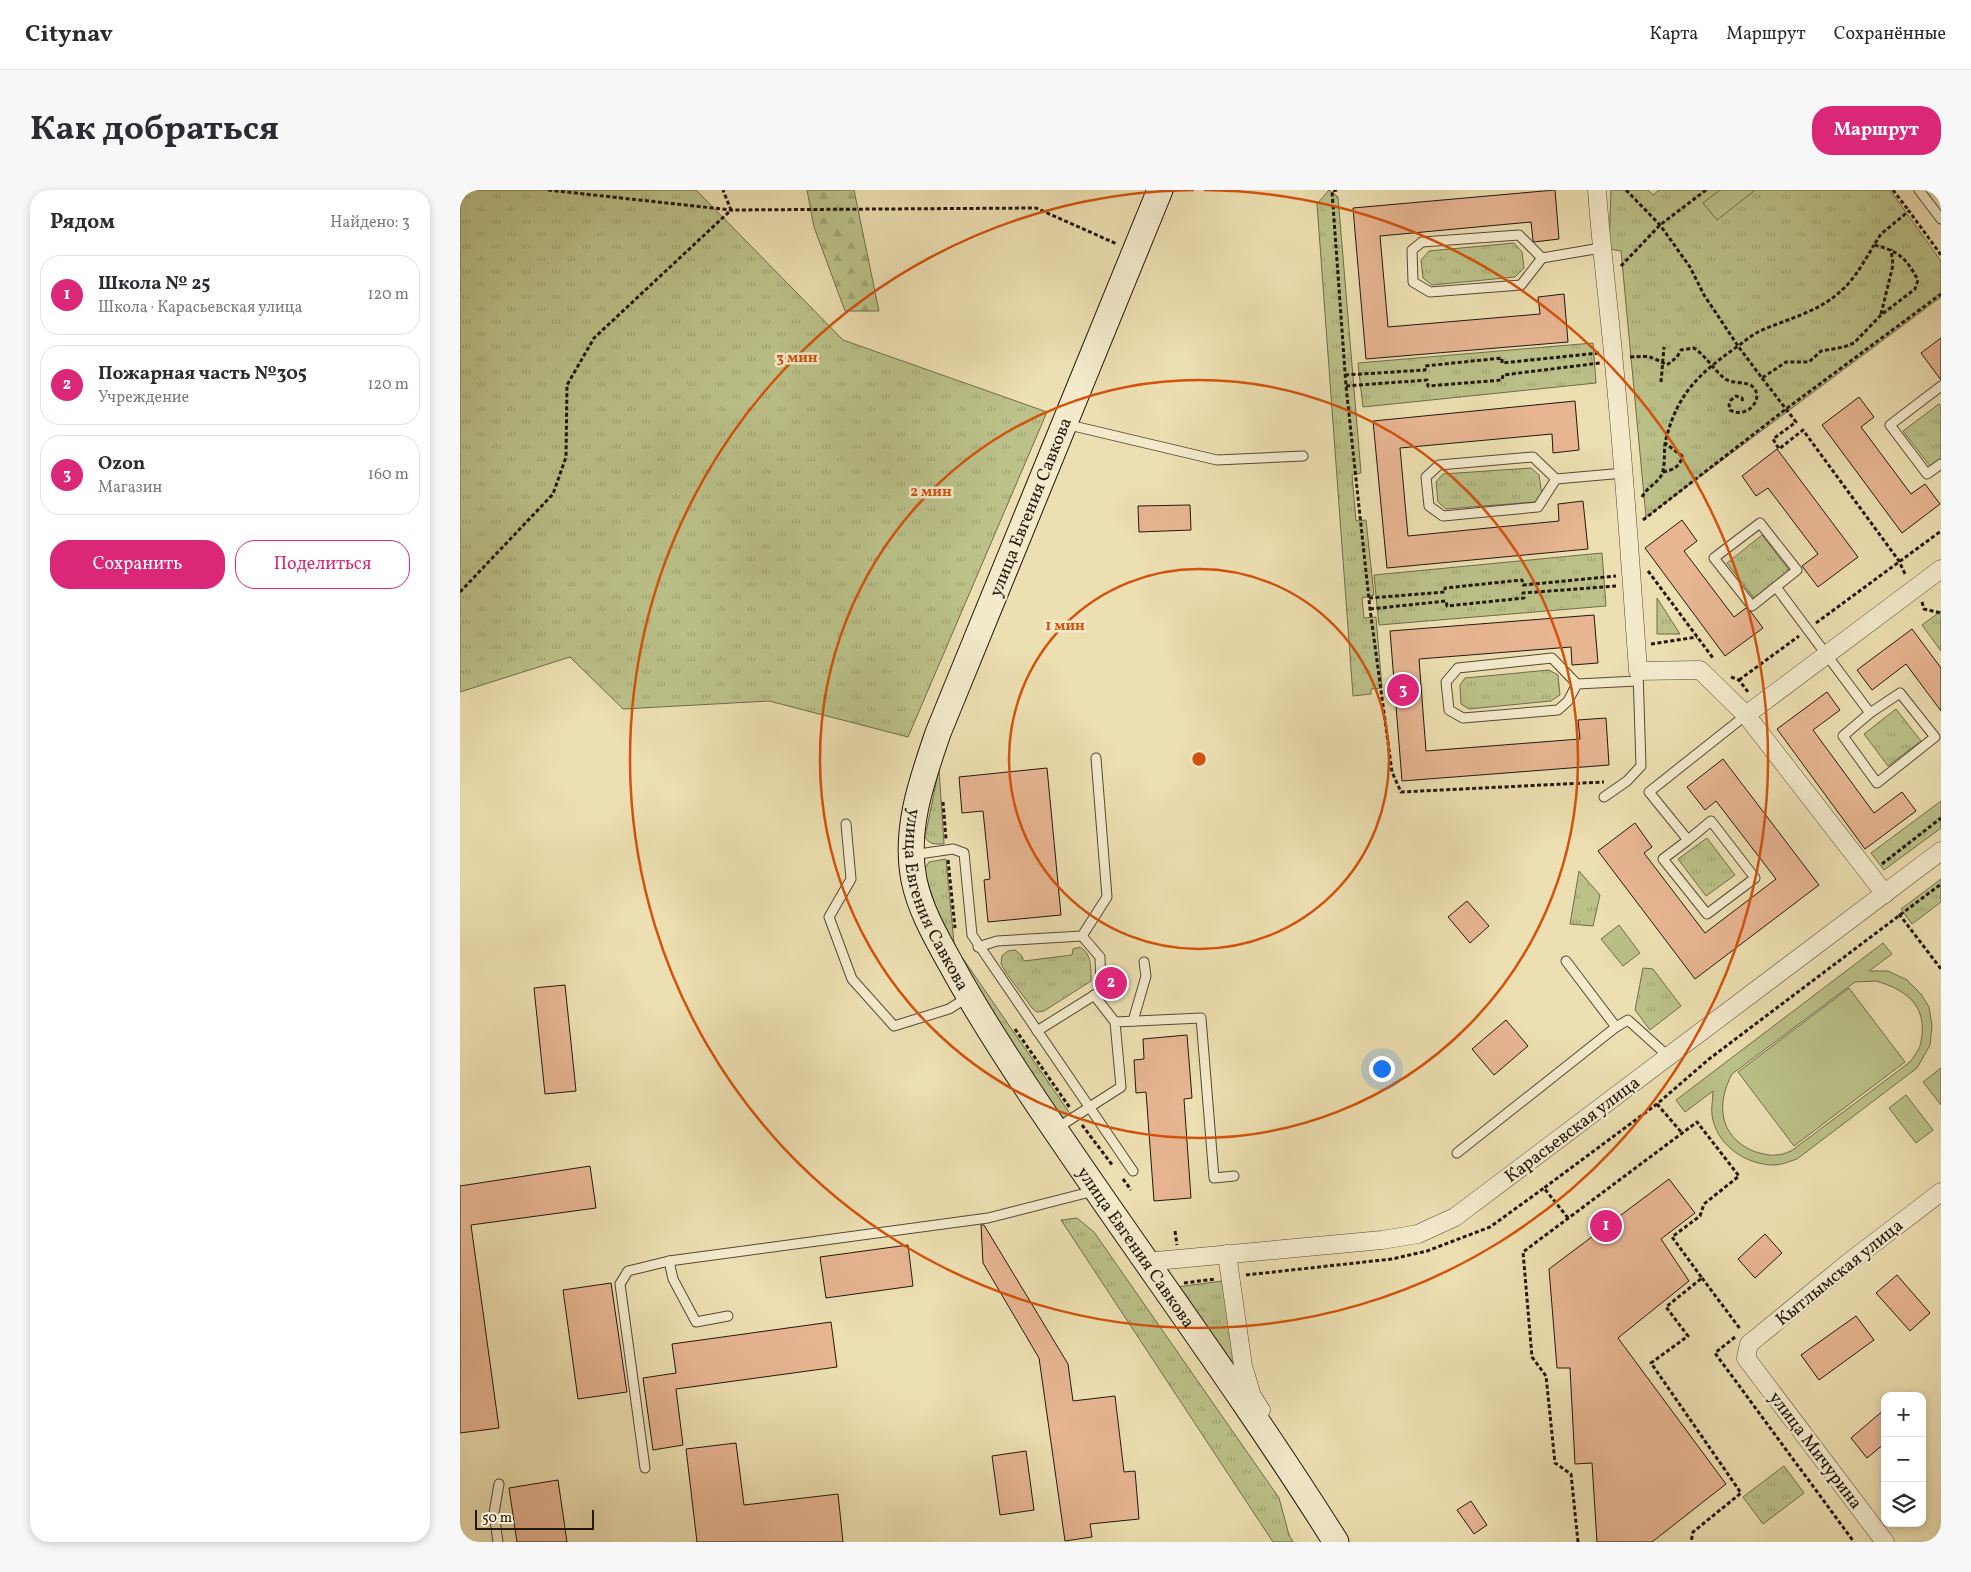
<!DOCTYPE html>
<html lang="ru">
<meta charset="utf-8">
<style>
:root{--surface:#fff;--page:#f7f7f7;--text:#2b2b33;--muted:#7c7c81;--line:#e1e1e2;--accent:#db2777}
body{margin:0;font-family:Vollkorn,serif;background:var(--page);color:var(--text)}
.controls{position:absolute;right:15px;bottom:15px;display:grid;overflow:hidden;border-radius:10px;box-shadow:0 2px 8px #0003}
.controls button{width:45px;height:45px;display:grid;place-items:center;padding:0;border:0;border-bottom:1px solid var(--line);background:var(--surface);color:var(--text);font:25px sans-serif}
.scale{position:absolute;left:15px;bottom:12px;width:119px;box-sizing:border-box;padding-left:5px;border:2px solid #23170e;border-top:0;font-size:14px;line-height:18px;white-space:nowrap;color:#23170e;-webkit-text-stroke:4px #f3eacc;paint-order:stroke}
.you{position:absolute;left:921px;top:878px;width:18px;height:18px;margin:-12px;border:4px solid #fff;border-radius:50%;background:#1a73e8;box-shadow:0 0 0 8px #1a73e833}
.badge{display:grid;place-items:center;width:32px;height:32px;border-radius:50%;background:var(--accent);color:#fff;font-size:16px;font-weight:700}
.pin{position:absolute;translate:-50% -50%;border:2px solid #fff;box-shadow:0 1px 5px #0006}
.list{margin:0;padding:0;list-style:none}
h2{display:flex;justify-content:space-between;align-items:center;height:65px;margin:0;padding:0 20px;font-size:21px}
h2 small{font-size:16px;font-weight:400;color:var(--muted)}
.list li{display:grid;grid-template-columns:32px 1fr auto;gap:15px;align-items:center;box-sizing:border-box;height:80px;margin:0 10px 10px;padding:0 10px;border:1px solid var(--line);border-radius:20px}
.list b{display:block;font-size:19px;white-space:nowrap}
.list p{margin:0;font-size:16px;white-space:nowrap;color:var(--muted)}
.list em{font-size:16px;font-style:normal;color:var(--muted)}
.actions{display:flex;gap:10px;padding:15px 20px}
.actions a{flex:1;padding:11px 0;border:1px solid var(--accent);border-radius:20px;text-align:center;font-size:18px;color:var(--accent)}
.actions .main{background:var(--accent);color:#fff}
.icon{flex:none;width:28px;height:28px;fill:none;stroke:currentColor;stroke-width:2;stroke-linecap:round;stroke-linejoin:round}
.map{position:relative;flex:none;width:1481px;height:1352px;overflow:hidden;border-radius:20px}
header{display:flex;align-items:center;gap:30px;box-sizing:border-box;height:70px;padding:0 25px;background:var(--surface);border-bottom:1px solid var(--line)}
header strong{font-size:24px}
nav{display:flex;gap:28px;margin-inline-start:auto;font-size:18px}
.intro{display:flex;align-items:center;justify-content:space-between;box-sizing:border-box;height:120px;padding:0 30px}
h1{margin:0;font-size:35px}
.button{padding:12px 22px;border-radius:20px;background:var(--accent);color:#fff;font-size:18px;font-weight:700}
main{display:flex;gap:30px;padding:0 30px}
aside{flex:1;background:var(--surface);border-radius:20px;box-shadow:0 2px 8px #0003}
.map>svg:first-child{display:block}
</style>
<header>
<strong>Citynav</strong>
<nav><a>Карта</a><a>Маршрут</a><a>Сохранённые</a></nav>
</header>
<div class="intro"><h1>Как добраться</h1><a class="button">Маршрут</a></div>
<main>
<aside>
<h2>Рядом<small>Найдено: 3</small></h2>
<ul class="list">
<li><span class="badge">1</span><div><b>Школа № 25</b><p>Школа · Карасьевская улица</p></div><em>120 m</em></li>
<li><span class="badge">2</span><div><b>Пожарная часть №305</b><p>Учреждение</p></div><em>120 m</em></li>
<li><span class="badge">3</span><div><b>Ozon</b><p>Магазин</p></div><em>160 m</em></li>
</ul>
<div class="actions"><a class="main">Сохранить</a><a>Поделиться</a></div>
</aside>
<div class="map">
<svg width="1481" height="1352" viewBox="0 0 1481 1352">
<defs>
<pattern id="grass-tufts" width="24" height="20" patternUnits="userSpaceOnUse" patternTransform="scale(1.25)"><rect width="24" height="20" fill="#bbc189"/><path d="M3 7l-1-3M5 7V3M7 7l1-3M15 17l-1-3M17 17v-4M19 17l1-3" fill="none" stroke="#a0a575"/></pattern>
<pattern id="forest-firs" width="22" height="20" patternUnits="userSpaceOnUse" patternTransform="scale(1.25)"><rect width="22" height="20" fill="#bbc189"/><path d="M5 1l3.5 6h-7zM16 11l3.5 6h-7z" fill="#a0a575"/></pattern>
</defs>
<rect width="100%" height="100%" fill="#ecdfb1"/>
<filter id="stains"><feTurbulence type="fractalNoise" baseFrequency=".004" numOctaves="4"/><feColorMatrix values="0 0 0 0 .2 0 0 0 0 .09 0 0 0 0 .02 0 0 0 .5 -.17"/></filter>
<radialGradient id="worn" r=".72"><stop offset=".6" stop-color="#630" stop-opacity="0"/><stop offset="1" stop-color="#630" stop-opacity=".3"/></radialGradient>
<g fill="url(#grass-tufts)" stroke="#6f6c4c">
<polygon points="0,0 236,0 383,150 587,222 448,547 309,511 163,519 110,467 0,502"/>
<polygon points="869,0 878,7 901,283 892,285 896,331 906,330 914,405 902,408 904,428 916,427 922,498 911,499 911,504 893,506 857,14"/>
<polygon points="1151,0 1188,0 1193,5 1199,0 1430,0 1481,71 1481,107 1186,327 1161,61 1149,59"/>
<polygon points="1054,53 1062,62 1064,78 1055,87 972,95 963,88 961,70 969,61"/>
<polygon points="1133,153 1136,193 903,217 898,173"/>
<polygon points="1479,214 1481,217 1481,268 1470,276 1443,241"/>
<polygon points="1071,278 1079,285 1082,305 1075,312 986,319 978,312 976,292 983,284"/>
<polygon points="1302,345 1329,380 1294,408 1267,373"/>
<polygon points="1142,363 1146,416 919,435 914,385"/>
<polygon points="1197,408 1220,444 1197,444"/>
<polygon points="1481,421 1481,461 1462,435"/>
<polygon points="1089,480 1098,485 1100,505 1091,511 1009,519 1001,514 1000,495 1005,488"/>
<polygon points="1436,519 1461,551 1428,576 1404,544"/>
<path d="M 479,579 L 484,654 C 475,654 470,655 465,647 Z"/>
<polygon points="1481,611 1481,638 1424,680 1411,663"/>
<polygon points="1247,648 1275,685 1246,706 1218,669"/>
<polygon points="486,669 494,753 497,760 611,925 601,929 594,927 486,747 465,684 465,678 469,672"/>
<polygon points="1119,681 1140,705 1133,736 1110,734"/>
<polygon points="1481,689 1481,712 1452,734 1441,719"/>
<path d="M 620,757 C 632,764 631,778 631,791 L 584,821 L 577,822 L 573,819 L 546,783 L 541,774 L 542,766 L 548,761 L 555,760 L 561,765 L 564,771 L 612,765 L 613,759 Z"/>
<polygon points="1183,778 1193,779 1221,816 1190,840 1175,820"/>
<polygon points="617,1028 634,1042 819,1308 829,1345 833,1352 813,1352 601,1030"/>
<polygon points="762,1091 777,1186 717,1097"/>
<polygon points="1324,1276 1344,1303 1303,1334 1283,1307"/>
</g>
<polygon fill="url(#forest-firs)" stroke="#6f6c4c" points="347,0 394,0 419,121 385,121 354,37"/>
<g fill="#bbc189" stroke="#6f6c4c" fill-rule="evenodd">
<polygon points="1260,0 1293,0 1294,1 1257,30 1243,13"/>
<polygon points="1159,735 1180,763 1163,776 1141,749"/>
<path d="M 1423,753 L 1432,764 L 1409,781 L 1428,781 L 1447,790 L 1461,804 L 1469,817 L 1472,836 L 1470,855 L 1457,878 L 1337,969 C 1330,971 1322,975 1314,975 C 1286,975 1256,955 1252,925 C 1251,917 1253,909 1253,901 L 1225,922 L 1216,910 ZM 1416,791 C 1447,800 1468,816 1461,852 C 1460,859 1454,866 1450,872 L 1331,961 C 1326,963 1321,965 1316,965 C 1309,966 1299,963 1293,961 C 1259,946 1256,914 1272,884 L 1395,792 Z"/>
<polygon points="1389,798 1445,872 1334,956 1278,882"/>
<polygon points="1481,878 1481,915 1463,892"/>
<polygon points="1446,905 1473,940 1456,953 1429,918"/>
</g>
<g fill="#e7b592" stroke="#23170e">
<polygon points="1095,0 1099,49 1074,52 1073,50 1071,32 920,46 927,125 928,137 1080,124 1078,107 1104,104 1108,152 906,169 893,18"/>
<polygon points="1481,148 1481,190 1461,163"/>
<polygon points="1399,207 1414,227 1401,237 1451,304 1465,294 1480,314 1442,343 1362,235"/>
<polygon points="1115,211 1119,260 1093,263 1092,244 940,258 948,346 1099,331 1098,314 1123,311 1128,359 927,378 913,231"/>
<polygon points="1317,259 1398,367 1358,397 1342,376 1358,364 1308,298 1296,306 1282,286"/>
<polygon points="730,315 731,340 679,342 678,316"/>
<polygon points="1222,330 1237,351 1224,361 1274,427 1286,418 1291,422 1303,438 1265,466 1185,358"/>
<polygon points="1134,425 1138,473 1112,475 1111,457 959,469 966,561 1120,549 1118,530 1146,528 1149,575 942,591 930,441"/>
<polygon points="1452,439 1481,478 1481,521 1446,474 1412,500 1397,480"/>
<polygon points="1367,502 1380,520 1353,540 1414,623 1442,602 1456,621 1405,659 1317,539"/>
<polygon points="1263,569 1359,695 1235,789 1138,661 1175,633 1192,657 1184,663 1245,743 1316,689 1256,611 1245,620 1227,597"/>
<polygon points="587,578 601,725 528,732 524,690 530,689 523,621 502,623 499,587"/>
<polygon points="1007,711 1029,736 1010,753 988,727"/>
<polygon points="105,795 116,901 85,904 74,798"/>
<polygon points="1046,830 1068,856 1034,885 1012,859"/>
<polygon points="727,845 732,908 724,909 731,1008 694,1011 686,902 676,903 674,870 684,869 683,849"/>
<polygon points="130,976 136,1018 11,1035 39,1238 0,1243 0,996"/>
<polygon points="1209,989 1235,1023 1201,1049 1229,1091 1158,1148 1266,1294 1192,1352 1137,1352 1132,1273 1115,1274 1110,1178 1097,1178 1089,1079"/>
<polygon points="521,1035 524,1035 608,1174 613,1211 655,1206 664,1282 675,1281 679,1329 630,1334 632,1347 605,1351 579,1168 523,1073"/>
<polygon points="1305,1044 1322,1063 1295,1088 1278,1069"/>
<polygon points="448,1055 453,1096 366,1108 360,1067"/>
<polygon points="1437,1085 1470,1123 1450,1141 1416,1103"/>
<polygon points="151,1093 167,1202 118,1209 103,1100"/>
<polygon points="1396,1126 1414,1150 1359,1190 1341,1165"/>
<polygon points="371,1132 377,1177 216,1199 223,1255 193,1260 183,1188 216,1183 212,1154"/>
<polygon points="1425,1219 1425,1253 1407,1268 1391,1248"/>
<polygon points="276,1253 284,1315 378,1304 383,1352 237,1352 226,1259"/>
<polygon points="566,1261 574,1320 540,1325 532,1266"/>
<polygon points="98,1290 107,1352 57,1352 49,1298"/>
<polygon points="1011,1311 1027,1335 1014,1344 997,1320"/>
</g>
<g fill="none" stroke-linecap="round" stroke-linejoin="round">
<g stroke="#554937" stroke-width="11">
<g id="lane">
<polyline points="1459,0 1481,29"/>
<polygon points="1059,45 1082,68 1061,95 970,102 953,92 952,60 962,52"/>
<polyline points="1082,68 1141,58"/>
<polyline points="1481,196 1430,235 1467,284 1481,274"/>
<polyline points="605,234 757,270 843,266"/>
<polyline points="1096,289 1078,317 983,326 969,316 966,287 979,275 1073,267 1096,289 1164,283"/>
<polygon points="1300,333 1337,380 1292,416 1254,368"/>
<polyline points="1316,397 1410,523"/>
<polygon points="1092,468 1117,494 1108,511 1098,520 1003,528 989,520 986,492 998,478"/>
<polyline points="1117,494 1177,491"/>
<polygon points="1440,503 1475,547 1417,593 1383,546 1410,523"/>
<polyline points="1144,607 1167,591 1181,576 1178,481"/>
<polyline points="386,634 391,689 369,727 392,789 434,836 489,819 508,807"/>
<polyline points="1228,650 1203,669 1247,724 1295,688 1251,631 1228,650 1189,602 1286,525"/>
<polyline points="452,665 493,659 504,663 512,745 673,981"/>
<polyline points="518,757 537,751 622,746 647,707 636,568"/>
<polyline points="1106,771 1156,837 1168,830 1209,867"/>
<polyline points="634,805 655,832"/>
<polyline points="673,831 686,786 684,772"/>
<polyline points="577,841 641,801 640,767 622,746"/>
<polyline points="597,938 661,897 655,832 741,828 754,988 774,986"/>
<polyline points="997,963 1156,837"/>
<polyline points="209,1071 213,1089 236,1132 268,1126"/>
<polyline points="185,1278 160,1094 168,1081 209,1071 528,1028 634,1001"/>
<polyline points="38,1352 34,1323 39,1294"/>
</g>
</g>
<g stroke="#554937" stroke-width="19">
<g id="street">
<path d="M 1137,0 C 1141,58 1149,116 1154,174 C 1164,276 1171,379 1178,481 L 1240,480 L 1286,525 L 1425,704"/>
<polyline points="1286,525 1481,379"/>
<polyline points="767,1064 783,1176 792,1206 801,1220"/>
<polyline points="685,1072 922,1050 958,1044 995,1027 1481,661"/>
<polyline points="1425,1352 1286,1168 1289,1154 1388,1073 1481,1002"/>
</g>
</g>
<g stroke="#23170e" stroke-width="27">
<g id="secondary">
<path id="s1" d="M 700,0 L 478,543 C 462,590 444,639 454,690 C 460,720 477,749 492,776 C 516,820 543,862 571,904 C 671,1054 780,1199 876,1352"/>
</g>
</g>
<g stroke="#23170e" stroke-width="3" stroke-dasharray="4 2.5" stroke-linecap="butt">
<polyline points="88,0 271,20 576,18 657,54"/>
<polyline points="877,0 872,1 886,196 910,419 932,582 941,602 1144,592"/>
<path d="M 1166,0 L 1200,35 L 1230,77 L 1244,105 L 1278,156 C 1285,151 1292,145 1300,141 C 1329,128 1360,122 1383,99 C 1396,87 1405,70 1414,55"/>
<polyline points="1433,0 1449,21"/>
<polyline points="1161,76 1200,35 1246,0"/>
<polyline points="1421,124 1433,75 1431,59"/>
<path d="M 1170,167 C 1191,166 1188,165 1207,175 L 1217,167 L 1221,160 L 1234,158 C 1246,166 1253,179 1264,188 C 1272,195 1286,190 1293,197 C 1305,209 1286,230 1270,220 L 1269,215 L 1271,210 L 1276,206 L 1282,208 L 1283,213"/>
<polyline points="885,185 965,180 965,176 1042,168 1042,173 1139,163"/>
<polyline points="1302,188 1336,232 1313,249 1319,259 1343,240 1439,371 1446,386"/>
<polyline points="1201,192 1204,157"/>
<polyline points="886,196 967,190 968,196 1042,190 1043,185 1140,173"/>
<path d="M 1203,282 C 1213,280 1221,276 1222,266 L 1205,253"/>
<path d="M 1182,307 C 1187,297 1198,293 1202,284 C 1206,273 1203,260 1206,249 C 1218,202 1240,183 1278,156 L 1302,188 L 1326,172 L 1349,172 L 1361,161 L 1384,157 L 1394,153 L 1421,125 L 1455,99 L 1458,90 C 1446,68 1439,61 1414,55 L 1421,44 L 1449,21 L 1481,65"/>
<polyline points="1183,330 1326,219 1481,104"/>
<polyline points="1188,381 1253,468"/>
<polyline points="0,402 93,304 106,267 107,195 134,148 271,20 263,0"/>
<polyline points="909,408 985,402 985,398 1062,390 1063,395 1156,386"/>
<polyline points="1462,412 1464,419 1481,423"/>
<polyline points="910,419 986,411 987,416 1064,408 1063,403 1156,396"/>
<polyline points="1356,433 1481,341"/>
<polyline points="1191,454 1237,447"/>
<polyline points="1271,487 1279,490 1288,502"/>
<polyline points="1279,490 1339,446"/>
<polyline points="483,612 486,649"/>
<polyline points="488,670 495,738"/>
<polyline points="1422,674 1481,628"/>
<polyline points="1439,724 1481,779"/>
<polyline points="555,839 610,918"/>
<polyline points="1197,914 1222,943"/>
<polyline points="622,935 653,976"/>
<polyline points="663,989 671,1000"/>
<polyline points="1108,1028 1084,998 1197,914 1249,869 1481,694"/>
<polyline points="715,1041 717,1055"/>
<polyline points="786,1085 932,1069 967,1061 1030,1037 1084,998"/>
<polyline points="1242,1088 1281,1140"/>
<polyline points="724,1093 755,1089"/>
<polyline points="1275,1147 1255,1163 1394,1352"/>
<polyline points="1118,1352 1111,1284 1095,1273 1086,1186 1072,1167 1063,1062 1237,932 1279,986 1244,1014 1240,1026 1212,1047 1242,1088 1206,1117 1228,1146 1191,1173 1281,1303 1233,1342 1231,1352"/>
</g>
<use href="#lane" stroke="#f3eacc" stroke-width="9"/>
<use href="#street" stroke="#f3eacc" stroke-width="18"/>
<use href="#secondary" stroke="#f3eacc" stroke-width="25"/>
</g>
<g fill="none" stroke="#d4520c" stroke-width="2.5">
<circle cx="739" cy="569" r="190"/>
<circle cx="739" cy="569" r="379"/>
<path d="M744 0A569 569 0 1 1 734 0"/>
</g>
<g text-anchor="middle" stroke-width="5" stroke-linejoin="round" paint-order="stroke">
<g font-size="18" fill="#23170e" stroke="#f3eacc">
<text transform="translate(570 317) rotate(-68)" y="6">улица Евгения Савкова</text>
<text dy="6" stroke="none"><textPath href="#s1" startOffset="762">улица Евгения Савкова</textPath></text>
<text transform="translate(1112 939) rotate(-37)" y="6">Карасьевская улица</text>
<text dy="6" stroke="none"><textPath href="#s1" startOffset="1168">улица Евгения Савкова</textPath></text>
<text transform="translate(1379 1082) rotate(-39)" y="6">Кытлымская улица</text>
<text transform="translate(1356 1260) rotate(53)" y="6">улица Мичурина</text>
</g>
</g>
<circle cx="739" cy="569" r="8" fill="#d4520c" stroke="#f3eacc" stroke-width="2.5"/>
<g font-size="15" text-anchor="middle" font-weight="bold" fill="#d4520c" stroke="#f3eacc" stroke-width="5" stroke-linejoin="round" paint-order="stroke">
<text x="337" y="172">3 мин</text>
<text x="471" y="306">2 мин</text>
<text x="605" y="440">1 мин</text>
</g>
<rect width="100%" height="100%" filter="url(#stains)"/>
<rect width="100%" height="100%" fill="url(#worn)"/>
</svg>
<div class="controls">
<button>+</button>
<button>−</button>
<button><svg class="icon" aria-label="layers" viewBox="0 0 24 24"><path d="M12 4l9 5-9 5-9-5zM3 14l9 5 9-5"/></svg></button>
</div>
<div class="scale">50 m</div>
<div class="you"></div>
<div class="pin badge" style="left:1146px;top:1036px">1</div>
<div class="pin badge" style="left:651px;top:793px">2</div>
<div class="pin badge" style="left:943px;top:500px">3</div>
</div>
</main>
